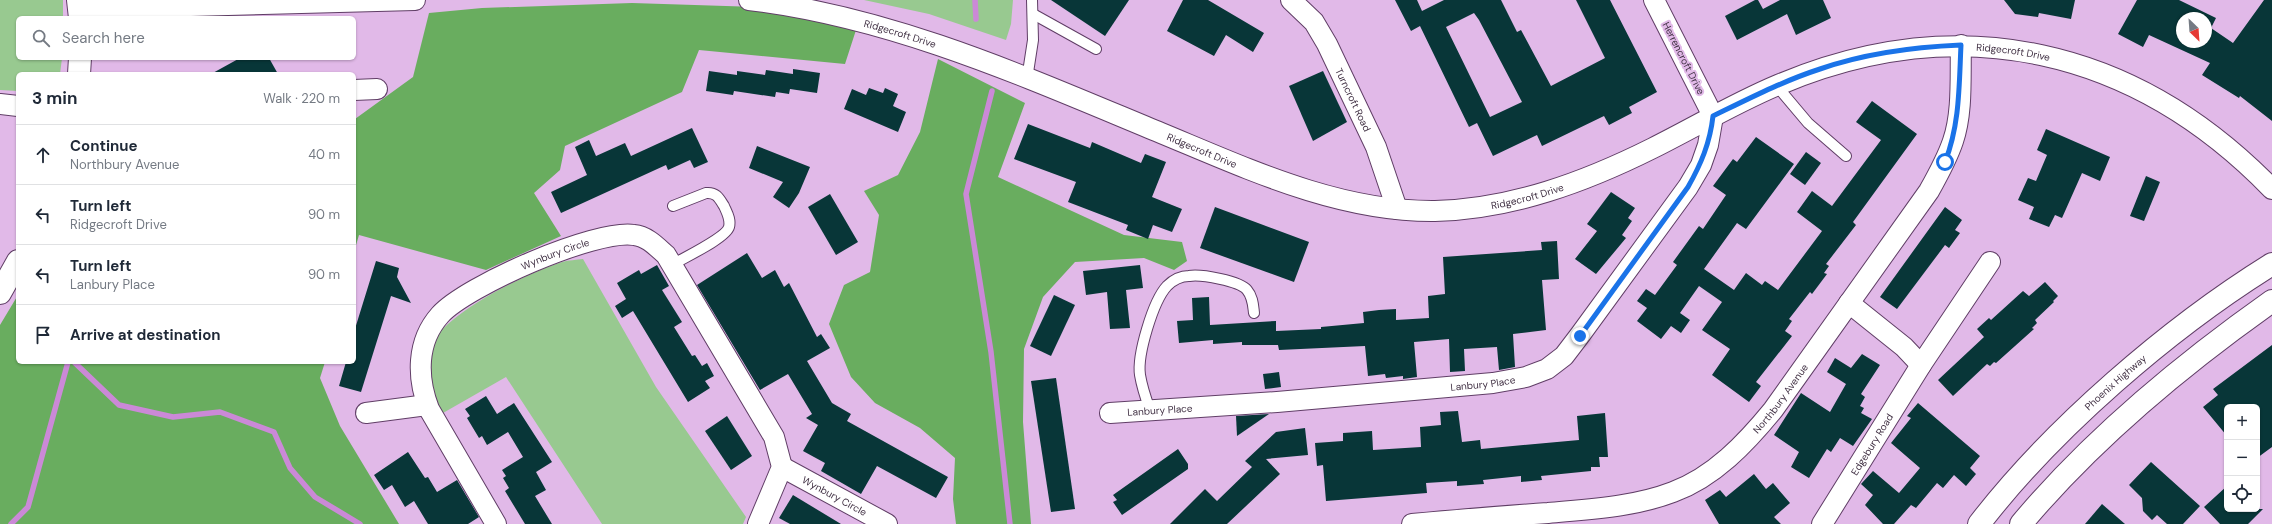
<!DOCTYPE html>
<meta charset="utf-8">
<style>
:root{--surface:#fff;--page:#f6f6f7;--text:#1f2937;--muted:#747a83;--line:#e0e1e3}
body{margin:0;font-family:"DM Sans",sans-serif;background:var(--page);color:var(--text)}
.controls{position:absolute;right:12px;bottom:12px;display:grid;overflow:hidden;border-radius:6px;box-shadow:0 1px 3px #0004}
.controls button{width:36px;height:36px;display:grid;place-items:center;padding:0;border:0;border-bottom:1px solid var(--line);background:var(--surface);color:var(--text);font:20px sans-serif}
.compass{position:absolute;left:2176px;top:12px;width:36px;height:36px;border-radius:50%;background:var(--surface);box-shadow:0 1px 3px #0004;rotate:155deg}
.stop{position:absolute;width:12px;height:12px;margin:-9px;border:3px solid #1a73e8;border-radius:50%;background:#fff}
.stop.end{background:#1a73e8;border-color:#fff;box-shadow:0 1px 4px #0008}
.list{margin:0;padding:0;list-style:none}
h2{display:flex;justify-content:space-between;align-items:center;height:52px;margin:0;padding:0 16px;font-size:17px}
h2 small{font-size:13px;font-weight:400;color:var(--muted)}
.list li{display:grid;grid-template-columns:26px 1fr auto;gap:12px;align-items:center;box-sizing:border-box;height:60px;padding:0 16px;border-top:1px solid var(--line)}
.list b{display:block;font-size:15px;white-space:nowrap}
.list p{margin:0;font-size:13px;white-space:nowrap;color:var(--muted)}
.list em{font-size:13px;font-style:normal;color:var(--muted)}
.icon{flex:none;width:22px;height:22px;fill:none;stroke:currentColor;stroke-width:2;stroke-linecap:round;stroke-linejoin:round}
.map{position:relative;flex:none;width:2272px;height:524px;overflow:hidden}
.search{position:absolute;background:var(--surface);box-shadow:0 1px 3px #0004;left:16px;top:16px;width:340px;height:44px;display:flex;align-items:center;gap:10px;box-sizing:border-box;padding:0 14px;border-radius:6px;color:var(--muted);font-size:15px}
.panel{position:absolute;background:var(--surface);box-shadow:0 1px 3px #0004;left:16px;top:72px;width:340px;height:292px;border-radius:6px}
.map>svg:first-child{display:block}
</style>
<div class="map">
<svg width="2272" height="524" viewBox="0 0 2272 524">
<rect width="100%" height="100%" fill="#e1b9e8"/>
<g fill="#98c990">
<polygon points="0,0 63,0 63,18 18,18 18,58 62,58 60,74 18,74 18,91 0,90"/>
<polygon points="864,0 1013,0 1011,24 1006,40 929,14"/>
<path d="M 583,259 L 656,387 L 746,517 L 743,524 L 602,524 L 506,377 L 443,413 C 433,396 423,370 429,349 C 440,315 529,272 562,262 C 569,260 576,260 583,259 Z"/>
</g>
<g fill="#69ad5f">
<polygon points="632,3 757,7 856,30 845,64 699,50 682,92 565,146 560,170 534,193 561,236 486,270 359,235 354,252 355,119 413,77 429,13 482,8"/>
<polygon points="938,59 1025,103 998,177 1124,235 1182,242 1187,261 1174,270 1144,258 1075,262 1043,297 1024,349 1023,422 1031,524 956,524 953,499 955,458 920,428 875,403 851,377 829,324 844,285 870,272 879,215 864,191 898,175 920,132"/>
<polygon points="18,295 18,362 325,362 320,378 340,426 399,524 0,524 0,325"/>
</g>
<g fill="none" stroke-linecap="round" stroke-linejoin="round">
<g stroke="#cb89d7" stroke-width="5.5">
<polyline points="975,0 976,19"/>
<polyline points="992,91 966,194 991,352 1010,524"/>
<polyline points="74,362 119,405 173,417 220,412 274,432 290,468 315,497 360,524"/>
<polyline points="11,524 28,507 68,362"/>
</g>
</g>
<g fill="#083638" fill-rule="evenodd">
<polygon points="1051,0 1129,0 1105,36"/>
<polygon points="1183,0 1208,0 1264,33 1253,52 1226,35 1214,56 1167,31"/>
<path d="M 1395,0 L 1417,0 L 1422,11 L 1444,0 L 1501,0 L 1517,32 L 1521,30 L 1551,86 L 1605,58 L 1576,0 L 1610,0 L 1657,92 L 1629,107 L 1632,113 L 1609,125 L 1604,116 L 1542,146 L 1537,135 L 1493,156 L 1477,123 L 1469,127 L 1420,26 L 1411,31 ZM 1474,13 L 1479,20 L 1522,102 L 1490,117 L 1446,27 Z"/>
<polygon points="1755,0 1758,0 1763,9 1780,0 1823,0 1831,18 1796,35 1787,14 1737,40 1725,16"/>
<polygon points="2004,0 2075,0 2071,19 2039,13 2038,17 2015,14"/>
<path d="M 2137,0 L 2179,0 L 2216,18 L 2211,28 L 2233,43 L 2264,0 L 2272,0 L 2272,121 L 2240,96 L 2239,98 L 2202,75 L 2210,63 L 2149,35 L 2143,47 L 2118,34 ZM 2182,18 L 2206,18 L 2206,42 L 2182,42 Z"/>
<polygon points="240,58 269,58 278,74 211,74"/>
<polygon points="793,69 820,73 817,93 790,89 789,94 776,92 775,97 734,91 733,95 706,91 709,71 737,75 737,71 765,75 766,70 793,74"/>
<polygon points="1323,71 1347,122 1313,141 1289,86"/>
<polygon points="869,88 883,93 885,88 898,94 893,106 906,112 898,132 844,109 852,89 866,95"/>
<polygon points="1872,101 1917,134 1853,222 1856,225 1826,264 1829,266 1824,273 1827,274 1812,294 1810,292 1789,319 1792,321 1785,331 1792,336 1756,382 1761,386 1749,402 1712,375 1730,349 1702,330 1722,302 1699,286 1680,313 1690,320 1681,333 1671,326 1661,339 1637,321 1647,308 1637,301 1646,289 1655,295 1677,265 1673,262 1699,226 1703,229 1726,195 1713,186 1733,159 1737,162 1756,137 1794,164 1746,229 1737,223 1704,269 1734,290 1746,273 1762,285 1765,281 1778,290 1822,231 1797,212 1812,191 1832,206 1881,140 1856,122"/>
<polygon points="1028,124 1090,148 1092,142 1141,163 1145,154 1166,162 1152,197 1182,209 1172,232 1153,225 1148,239 1126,230 1128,225 1068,202 1076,182 1014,159"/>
<polygon points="692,128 708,162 694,168 690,160 668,170 666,165 561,213 551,192 587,175 575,147 589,140 596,156 625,143 631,156"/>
<polygon points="2046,129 2110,157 2100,181 2082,173 2062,218 2055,215 2049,227 2029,219 2034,207 2018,200 2028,178 2036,181 2047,155 2037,150"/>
<polygon points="757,146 810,167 799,193 789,208 773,197 783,182 749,168"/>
<polygon points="1806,152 1821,163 1805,185 1790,174"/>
<polygon points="2146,176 2160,182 2144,221 2130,216"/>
<polygon points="1611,192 1635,208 1628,218 1632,221 1622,235 1626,238 1596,274 1575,259 1597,231 1587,224"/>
<polygon points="830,194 858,242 836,255 808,207"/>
<polygon points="1215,207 1309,242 1294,282 1200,248"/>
<polygon points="1945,207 1962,220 1955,230 1960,233 1949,248 1945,245 1897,309 1880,297"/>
<polygon points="1557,241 1559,279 1542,280 1546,330 1513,334 1515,367 1499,370 1497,347 1464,349 1465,371 1450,372 1449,339 1414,342 1417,377 1403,379 1403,376 1386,378 1385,374 1368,376 1365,346 1279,350 1278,345 1242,345 1242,342 1213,344 1213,340 1179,343 1177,321 1193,320 1192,298 1209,297 1210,325 1276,321 1276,331 1321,329 1321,327 1364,323 1363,312 1379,310 1396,309 1396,320 1429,318 1428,296 1445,294 1443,257 1542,250 1541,242"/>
<polygon points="747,253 762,278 775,270 784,287 789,283 817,337 821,334 830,348 807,361 832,403 851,414 847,421 948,477 936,498 877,466 861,494 821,471 825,463 803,451 818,425 806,418 812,414 788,374 760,390 697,285"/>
<polygon points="376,261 399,268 397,277 411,303 391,296 361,392 339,386 346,362 354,362 354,332"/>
<polygon points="657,265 669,286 662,290 682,322 674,327 692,356 695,355 702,366 707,363 714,376 705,381 710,388 688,402 633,311 622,318 615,306 626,299 617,283 639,270 641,274"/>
<polygon points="1140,265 1143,288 1126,290 1130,328 1110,329 1107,292 1086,295 1083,271"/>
<polygon points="2045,282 2058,296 2053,301 2054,302 2035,320 2037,323 2032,328 2034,329 1996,363 1994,362 1990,366 1987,364 1953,396 1938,380 1984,337 1977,329 1989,318 1991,320 2023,291 2029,296"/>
<polygon points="1054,295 1075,305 1051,356 1030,346"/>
<polygon points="2272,345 2272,447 2257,458 2257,407 2227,407 2227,436 2203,407 2218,395 2213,389"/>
<polygon points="1862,354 1880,365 1861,394 1865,397 1860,406 1864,408 1861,413 1872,419 1853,446 1840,438 1831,452 1827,449 1809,478 1791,467 1799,452 1774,435 1801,393 1830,412 1846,384 1827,372 1835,358 1851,368"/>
<polygon points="1279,372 1281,387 1265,389 1263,374"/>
<polygon points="1056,378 1075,509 1051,512 1031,381"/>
<polygon points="486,396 497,414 514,403 552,462 536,472 546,490 535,496 552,524 525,524 505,491 509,488 503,478 506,476 502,470 523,457 508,432 487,445 482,436 479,438 467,418 470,416 465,409"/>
<polygon points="1918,403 1980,456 1970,468 1976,474 1966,486 1954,475 1943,488 1937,483 1916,508 1911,505 1894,524 1883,524 1865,505 1873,495 1861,484 1873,471 1899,493 1920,468 1891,443 1911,418 1907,416"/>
<polygon points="1458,411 1462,442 1480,440 1481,449 1579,440 1577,416 1605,413 1608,457 1599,457 1600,467 1591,467 1591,471 1541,476 1542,480 1521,482 1521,476 1483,480 1484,484 1457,486 1457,481 1426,483 1427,493 1326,501 1323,465 1317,466 1315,443 1343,441 1343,433 1372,431 1373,450 1421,447 1420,427 1441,425 1440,412"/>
<polygon points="1269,414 1237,436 1236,416"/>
<polygon points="727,416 752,456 731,470 705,431"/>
<polygon points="1305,428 1308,455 1266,459 1280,474 1227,524 1170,524 1205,489 1217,501 1252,467 1245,461 1276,432"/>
<polygon points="1178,449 1188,464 1188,469 1122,515 1113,502 1117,500 1113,495"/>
<polygon points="408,452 425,478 428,477 437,492 457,480 479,517 468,524 428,524 414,501 405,507 392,485 384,490 374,475"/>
<polygon points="2151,462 2200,506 2183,524 2167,524 2157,515 2152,520 2143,511 2142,498 2129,485"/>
<polygon points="1754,474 1766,489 1773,483 1790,503 1774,517 1781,524 1719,524 1705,500 1720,490 1726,497"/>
<polygon points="2227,486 2227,509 2263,509 2248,524 2220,524 2204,507"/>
<polygon points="793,495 841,524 790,524 779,518"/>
<polygon points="2102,504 2125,524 2085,524"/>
</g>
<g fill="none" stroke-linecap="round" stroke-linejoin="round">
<g stroke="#603e66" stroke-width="12">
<g id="service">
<polyline points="1033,14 1096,49"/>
<polyline points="1027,79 1033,40 1032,0"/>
<polyline points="1776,85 1808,123 1846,156"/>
<path d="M 672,265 C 683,258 726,238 729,227 C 731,219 727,213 724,206 C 719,198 716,192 706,193 L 673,206"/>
<path d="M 1150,410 C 1146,399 1142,387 1140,375 C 1137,355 1153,301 1167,286 C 1173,280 1181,276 1189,276 C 1201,274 1240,281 1247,290 C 1253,297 1253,305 1254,313"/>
</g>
</g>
<g stroke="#603e66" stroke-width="22">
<g id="minor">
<path id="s1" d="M 749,0 C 893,17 1028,78 1161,133 C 1248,169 1339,212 1435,211 C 1512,209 1585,182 1653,148 C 1695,127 1735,103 1778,85 C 1960,8 2135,48 2272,189"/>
<path id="s2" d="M 1291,0 L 1314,22 L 1327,44 L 1376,147 L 1397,209"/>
<polyline points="79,9 415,0"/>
<polyline points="354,90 377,89"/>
<polyline points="0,104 18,106"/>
<polyline points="1849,303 1904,347 1921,365"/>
<polyline points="366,413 427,405"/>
<path id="s3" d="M 1110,413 L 1277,402 L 1493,383 L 1526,377 L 1547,369 L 1564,356 L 1580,335 L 1688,187 L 1701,165 L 1708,145 L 1713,116 L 1654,0"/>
<path id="s4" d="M 782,467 L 887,524"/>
<path id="s5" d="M 496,524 L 429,409 C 417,378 416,342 440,315 C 466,286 595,229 634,235 C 647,236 657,247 666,255 L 774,437 L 782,467 L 758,524"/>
<path id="s6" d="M 1412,524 C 1457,520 1503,516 1548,513 C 1590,509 1634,507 1673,492 C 1714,477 1746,443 1773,410 L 1929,191 C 1938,175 1947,159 1953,141 C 1963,112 1960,75 1961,45"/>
<path id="s7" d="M 1822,524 L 1921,365 L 1990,262"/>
</g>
</g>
<g stroke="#603e66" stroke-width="24">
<g id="tertiary">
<polyline points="78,0 80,18"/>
<polyline points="79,74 80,58"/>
<polyline points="0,293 18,261"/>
</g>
</g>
<g stroke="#603e66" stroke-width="24">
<g id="secondary">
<path id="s8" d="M 1979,524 C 2053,428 2169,328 2272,264"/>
<path d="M 2021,524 C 2093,438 2180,366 2272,301"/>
</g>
</g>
<use href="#service" stroke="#fff" stroke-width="10"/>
<use href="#minor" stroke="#fff" stroke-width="20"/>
<use href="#tertiary" stroke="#fff" stroke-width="22"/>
<use href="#secondary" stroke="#fff" stroke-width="22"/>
</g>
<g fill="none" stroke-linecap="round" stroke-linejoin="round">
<path stroke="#1a73e8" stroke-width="5" d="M 1580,336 L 1688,187 C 1701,164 1710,143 1713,116 C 1748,99 1783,81 1820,69 C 1866,53 1913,47 1961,45 C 1959,85 1960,124 1945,162"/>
</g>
<g text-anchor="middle" stroke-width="4" stroke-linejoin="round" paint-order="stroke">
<g font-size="10" fill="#413144" stroke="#e1b9e8">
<text dy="4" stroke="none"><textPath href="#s1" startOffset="155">Ridgecroft Drive</textPath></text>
<text dy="4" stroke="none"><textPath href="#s1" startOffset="1331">Ridgecroft Drive</textPath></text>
<text transform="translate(1684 58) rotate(63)" y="4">Herrencroft Drive</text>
<text dy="4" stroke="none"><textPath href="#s2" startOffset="119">Turncroft Road</textPath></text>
<text dy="4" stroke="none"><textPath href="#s1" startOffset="479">Ridgecroft Drive</textPath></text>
<text dy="4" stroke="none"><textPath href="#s1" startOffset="815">Ridgecroft Drive</textPath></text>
<text dy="4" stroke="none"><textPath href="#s5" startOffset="364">Wynbury Circle</textPath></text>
<text dy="4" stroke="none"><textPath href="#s3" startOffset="374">Lanbury Place</textPath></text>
<text dy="4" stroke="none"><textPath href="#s8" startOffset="197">Phoenix Highway</textPath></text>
<text dy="4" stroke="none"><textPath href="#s6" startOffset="408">Northbury Avenue</textPath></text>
<text dy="4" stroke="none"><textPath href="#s3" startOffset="50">Lanbury Place</textPath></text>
<text dy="4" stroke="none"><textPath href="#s7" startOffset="94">Edgebury Road</textPath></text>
<text dy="4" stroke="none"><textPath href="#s4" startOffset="60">Wynbury Circle</textPath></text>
</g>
</g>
</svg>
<div class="controls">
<button>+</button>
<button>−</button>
<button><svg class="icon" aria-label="locate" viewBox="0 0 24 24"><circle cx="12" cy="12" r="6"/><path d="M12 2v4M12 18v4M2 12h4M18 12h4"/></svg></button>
</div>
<svg class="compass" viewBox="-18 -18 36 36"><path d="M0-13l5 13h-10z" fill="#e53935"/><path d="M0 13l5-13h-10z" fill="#747a83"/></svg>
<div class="stop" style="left:1945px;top:162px"></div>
<div class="stop end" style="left:1580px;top:336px"></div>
<div class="search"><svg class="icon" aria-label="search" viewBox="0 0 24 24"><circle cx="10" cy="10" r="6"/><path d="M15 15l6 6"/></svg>Search here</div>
<section class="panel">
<h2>3 min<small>Walk · 220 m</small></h2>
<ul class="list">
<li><svg class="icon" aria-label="ahead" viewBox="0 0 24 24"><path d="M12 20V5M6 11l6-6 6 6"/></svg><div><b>Continue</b><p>Northbury Avenue</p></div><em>40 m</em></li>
<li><svg class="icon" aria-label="left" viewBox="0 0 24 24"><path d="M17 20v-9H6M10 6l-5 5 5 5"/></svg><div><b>Turn left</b><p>Ridgecroft Drive</p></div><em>90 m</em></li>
<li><svg class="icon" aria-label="left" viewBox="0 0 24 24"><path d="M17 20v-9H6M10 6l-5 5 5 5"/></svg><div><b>Turn left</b><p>Lanbury Place</p></div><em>90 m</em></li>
<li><svg class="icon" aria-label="arrive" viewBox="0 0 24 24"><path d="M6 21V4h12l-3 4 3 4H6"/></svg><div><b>Arrive at destination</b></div></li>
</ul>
</section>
</div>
